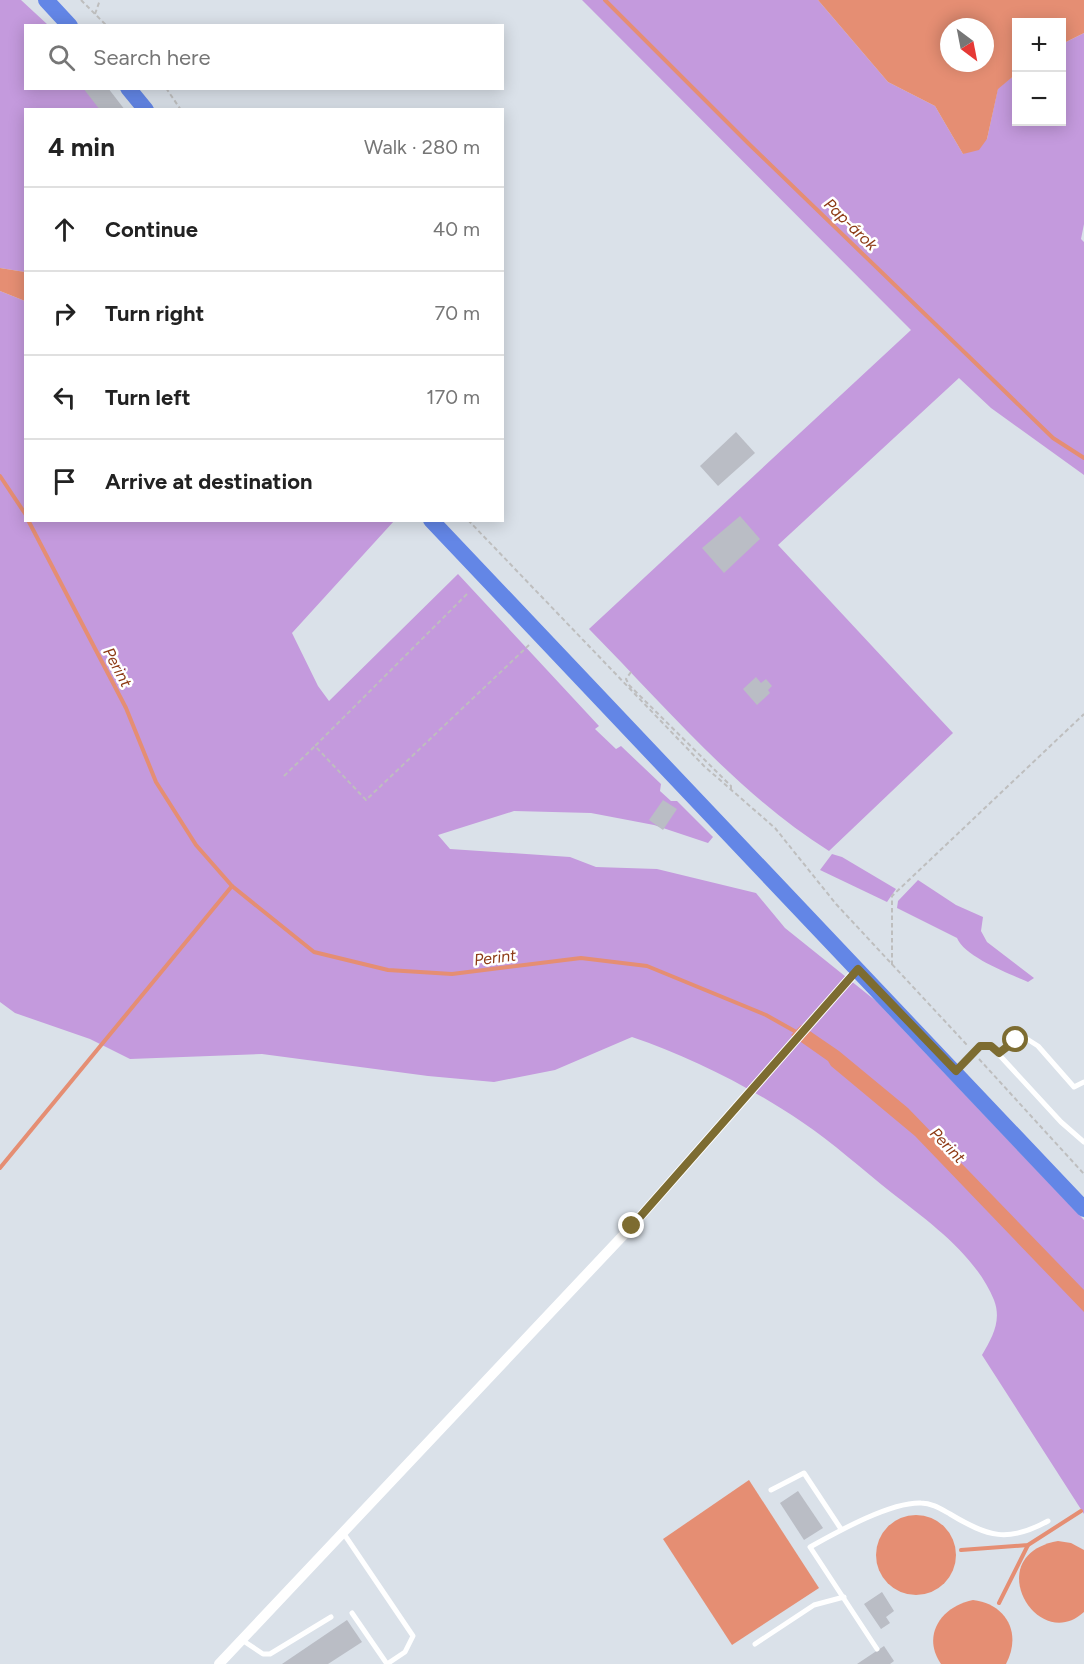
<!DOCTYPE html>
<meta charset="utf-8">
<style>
:root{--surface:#fff;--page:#f6f6f6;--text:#222;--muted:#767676;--line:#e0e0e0}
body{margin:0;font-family:Figtree,sans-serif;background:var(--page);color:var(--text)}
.controls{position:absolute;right:18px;top:18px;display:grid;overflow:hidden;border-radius:0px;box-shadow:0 3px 15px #0003}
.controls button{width:54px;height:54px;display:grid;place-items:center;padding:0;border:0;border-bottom:2px solid var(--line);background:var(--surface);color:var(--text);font:30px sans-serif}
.compass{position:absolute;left:940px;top:18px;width:54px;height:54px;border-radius:50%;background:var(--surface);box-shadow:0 3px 15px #0003;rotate:148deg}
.stop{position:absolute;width:18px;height:18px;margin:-14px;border:4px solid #7d6c31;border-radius:50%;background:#fff}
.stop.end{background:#7d6c31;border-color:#fff;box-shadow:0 2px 6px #0008}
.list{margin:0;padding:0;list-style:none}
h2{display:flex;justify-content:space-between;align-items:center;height:78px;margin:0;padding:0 24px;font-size:26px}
h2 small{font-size:20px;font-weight:400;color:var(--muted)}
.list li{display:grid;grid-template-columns:39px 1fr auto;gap:18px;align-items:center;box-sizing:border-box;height:84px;padding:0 24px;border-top:2px solid var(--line)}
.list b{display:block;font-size:22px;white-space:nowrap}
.list em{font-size:20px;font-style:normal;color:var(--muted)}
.icon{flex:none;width:33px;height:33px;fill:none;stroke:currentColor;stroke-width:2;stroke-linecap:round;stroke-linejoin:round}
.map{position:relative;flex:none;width:1084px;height:1664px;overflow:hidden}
.search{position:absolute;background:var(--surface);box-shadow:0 3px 15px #0003;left:24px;top:24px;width:480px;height:66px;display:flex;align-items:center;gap:15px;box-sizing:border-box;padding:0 21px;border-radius:0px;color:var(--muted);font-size:22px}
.panel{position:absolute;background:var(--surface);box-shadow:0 3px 15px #0003;left:24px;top:108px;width:480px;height:414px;border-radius:0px}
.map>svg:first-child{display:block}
</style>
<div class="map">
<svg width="1084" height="1664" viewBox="0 0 1084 1664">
<rect width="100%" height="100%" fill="#dae1e9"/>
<g fill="#c49add">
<polygon points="0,0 21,0 48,25 26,26 26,88 105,89 122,109 26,110 25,272 0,268"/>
<path d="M 582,0 L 818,0 L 888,82 L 935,106 L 963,154 L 987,139 L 998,88 L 1016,74 L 1016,122 L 1062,122 L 1062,44 L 1084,33 L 1084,224 L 1081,239 L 1084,242 L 1084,475 L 991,408 L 959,378 L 778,545 L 953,733 L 829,851 C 737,793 665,706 589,629 L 911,330 Z"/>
<path d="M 0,291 L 25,301 L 26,520 L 394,521 L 292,633 L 318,686 L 329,701 L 458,574 L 599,726 L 595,729 L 616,749 L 621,746 L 661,784 L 660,791 L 671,801 L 677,801 L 713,837 L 708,843 L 654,825 L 591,813 L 514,811 L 438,835 L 450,849 L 570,857 L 596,867 L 657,869 L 756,893 L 785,928 L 876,1001 L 1084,1220 L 1084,1514 L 982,1355 C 992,1338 1002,1321 994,1300 C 975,1254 929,1222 892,1193 C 862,1169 833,1143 802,1122 C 752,1088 689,1056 632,1037 L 555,1070 L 494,1082 L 428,1076 L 262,1054 L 130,1059 L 90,1039 L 15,1013 L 0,1002 Z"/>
<polygon points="832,854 842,857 896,889 887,902 820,870"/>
<path d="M 918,880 L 956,905 L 983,917 L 981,931 L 987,942 L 1034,978 L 1028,982 C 1008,973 965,957 957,938 L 897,908 L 898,901 Z"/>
</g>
<g fill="#e58e73" fill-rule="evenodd">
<path d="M 818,0 L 1084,0 L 1084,33 L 1062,44 L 1062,22 L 1016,22 L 1016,74 L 998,89 L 987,139 L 979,150 L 963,154 L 935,106 L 888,82 ZM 949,27 L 985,27 L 985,63 L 949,63 Z"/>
<polygon points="0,268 25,272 25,301 0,291"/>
<polygon points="801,1025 839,1051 908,1108 1084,1290 1084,1312 915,1136 831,1066 828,1061 791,1035"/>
<polygon points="749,1480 819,1588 732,1645 663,1539"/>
<circle cx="916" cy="1555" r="40"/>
<path d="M 1058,1541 L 1071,1543 L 1084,1550 L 1084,1612 C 1037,1655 979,1555 1058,1541 Z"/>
<path d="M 973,1600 C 1007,1604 1022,1634 1006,1664 L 941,1664 C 921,1635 942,1606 973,1600 Z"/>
</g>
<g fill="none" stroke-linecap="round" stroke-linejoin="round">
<g stroke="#e58e73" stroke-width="4">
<polyline points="605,0 749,144 1053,438 1084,458"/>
<polyline points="0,476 26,515"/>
<polyline points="28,520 126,708 156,782 196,845 232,886 314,952 388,970 452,974 581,958 647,966 766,1015 798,1033"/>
<polyline points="0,1168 232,886"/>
<polyline points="961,1550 1028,1545 1081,1511"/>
<polyline points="999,1603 1028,1545"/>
</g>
</g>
<g fill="#babdc5">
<polygon points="83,88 108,88 125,110 100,110"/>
<polygon points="736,432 755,453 718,486 700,466"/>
<polygon points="740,516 760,539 724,573 702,548"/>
<polygon points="756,677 761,683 766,679 772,686 768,690 770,693 757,705 743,689"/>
<polygon points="663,800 677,809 663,830 649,820"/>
<polygon points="798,1491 823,1528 804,1540 780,1503"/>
<polygon points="882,1592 894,1611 886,1617 890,1623 881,1629 864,1604"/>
<polygon points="347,1620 362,1642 328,1664 282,1664"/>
<polygon points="884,1646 894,1661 890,1664 857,1664"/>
</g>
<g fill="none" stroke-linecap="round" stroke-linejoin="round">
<g stroke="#bebebe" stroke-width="2" stroke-dasharray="4.5 3" stroke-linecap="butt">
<polyline points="81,0 107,26"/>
<polyline points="95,14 100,0"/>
<polyline points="166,88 181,110"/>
<polyline points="468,520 704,766 775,828 836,904 967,1045"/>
<polyline points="467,594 315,746 366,800 529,645"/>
<polyline points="631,672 626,679 629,685 731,786 731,789"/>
<polyline points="284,776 315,746"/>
<polyline points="892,965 892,896 1084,714"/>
<polyline points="979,1059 1084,1174"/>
</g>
<g stroke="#fff" stroke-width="5">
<polyline points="999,1053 1012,1041 1027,1039 1038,1046 1074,1087 1084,1082"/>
<polyline points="957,1070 980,1046 991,1046 1061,1122 1084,1142"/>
<polyline points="771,1490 804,1473 841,1529"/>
<polyline points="342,1531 413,1636 405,1652 387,1664"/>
<polyline points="352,1613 387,1664"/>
<polyline points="242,1640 263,1654 270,1654 331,1617"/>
<polyline points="755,1644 814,1605 844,1597"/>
<path d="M 877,1649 L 810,1547 C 837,1532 890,1502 921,1503 C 932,1503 941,1509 950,1514 C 988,1537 1008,1543 1048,1521"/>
</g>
<polyline stroke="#fff" stroke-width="10" points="219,1664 632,1226 858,969"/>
<g stroke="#6386e6" stroke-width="16">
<polyline points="46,0 70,26"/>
<polyline points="128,88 146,110"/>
<polyline points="431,520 1084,1209"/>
</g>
</g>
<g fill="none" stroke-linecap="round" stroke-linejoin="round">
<polyline stroke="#7d6c31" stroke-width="8" points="632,1226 858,969 956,1071 980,1046 991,1046 999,1053 1016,1040"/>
</g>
<g text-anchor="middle" stroke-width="5" stroke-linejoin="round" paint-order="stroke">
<g font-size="16" font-style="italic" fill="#8e3b16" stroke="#fff">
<text transform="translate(851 224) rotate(44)" y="6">Pap-árok</text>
<text transform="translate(118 667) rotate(62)" y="6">Perint</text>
<text transform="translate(495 957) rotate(-7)" y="6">Perint</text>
<text transform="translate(948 1145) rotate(46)" y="6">Perint</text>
</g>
</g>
</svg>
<div class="controls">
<button>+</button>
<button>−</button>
</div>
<svg class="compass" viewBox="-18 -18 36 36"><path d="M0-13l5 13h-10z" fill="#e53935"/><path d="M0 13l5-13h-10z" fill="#767676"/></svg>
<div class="stop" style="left:1016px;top:1040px"></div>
<div class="stop end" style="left:632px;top:1226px"></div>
<div class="search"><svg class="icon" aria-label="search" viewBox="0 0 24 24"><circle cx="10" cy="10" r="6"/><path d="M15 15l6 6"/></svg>Search here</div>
<section class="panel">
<h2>4 min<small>Walk · 280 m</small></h2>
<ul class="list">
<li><svg class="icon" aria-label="ahead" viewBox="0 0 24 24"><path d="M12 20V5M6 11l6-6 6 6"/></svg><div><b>Continue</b></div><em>40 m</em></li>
<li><svg class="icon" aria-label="right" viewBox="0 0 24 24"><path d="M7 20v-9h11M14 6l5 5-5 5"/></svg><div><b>Turn right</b></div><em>70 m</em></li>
<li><svg class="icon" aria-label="left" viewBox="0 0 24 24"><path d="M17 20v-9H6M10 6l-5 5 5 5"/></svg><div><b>Turn left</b></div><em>170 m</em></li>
<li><svg class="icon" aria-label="arrive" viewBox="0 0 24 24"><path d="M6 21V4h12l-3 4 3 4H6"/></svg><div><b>Arrive at destination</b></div></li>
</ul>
</section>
</div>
